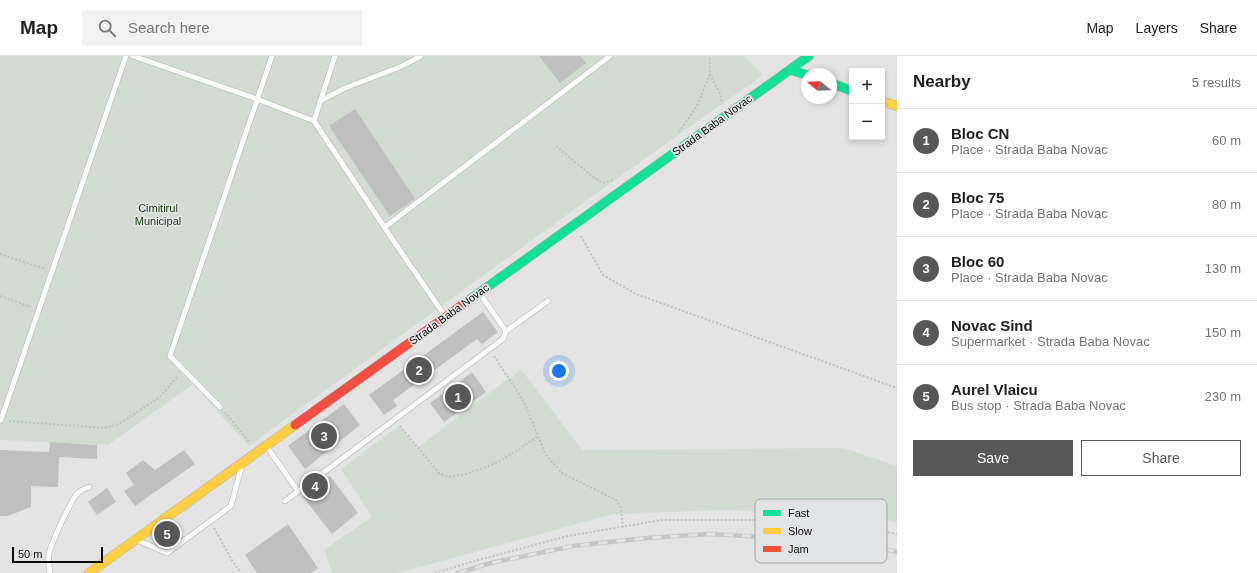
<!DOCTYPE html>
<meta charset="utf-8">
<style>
:root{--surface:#fff;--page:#f2f2f2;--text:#202124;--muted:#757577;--line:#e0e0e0;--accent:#575758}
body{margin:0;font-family:Arial,sans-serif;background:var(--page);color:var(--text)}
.controls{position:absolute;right:12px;top:12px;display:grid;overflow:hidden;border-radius:0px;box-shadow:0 2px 6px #0003}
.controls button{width:36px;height:36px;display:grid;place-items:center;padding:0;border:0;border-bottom:1px solid var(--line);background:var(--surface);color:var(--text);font:20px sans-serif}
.compass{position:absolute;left:801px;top:12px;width:36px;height:36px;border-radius:50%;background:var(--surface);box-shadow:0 2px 6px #0003;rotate:289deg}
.scale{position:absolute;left:12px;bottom:10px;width:91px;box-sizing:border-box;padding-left:4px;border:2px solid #0c0c0d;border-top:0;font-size:11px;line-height:14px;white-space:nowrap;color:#0c0c0d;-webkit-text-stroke:3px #e2e3e5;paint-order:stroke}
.you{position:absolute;left:559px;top:315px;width:14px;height:14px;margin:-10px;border:3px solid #fff;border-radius:50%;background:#1a73e8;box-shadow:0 0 0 6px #1a73e833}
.badge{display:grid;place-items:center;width:26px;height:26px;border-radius:50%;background:var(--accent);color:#fff;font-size:13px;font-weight:700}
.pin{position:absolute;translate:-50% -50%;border:2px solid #fff;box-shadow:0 1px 4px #0006}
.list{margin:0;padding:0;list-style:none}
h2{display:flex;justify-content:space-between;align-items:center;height:52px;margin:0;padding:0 16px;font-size:17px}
h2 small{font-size:13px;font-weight:400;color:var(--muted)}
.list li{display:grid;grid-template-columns:26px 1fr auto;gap:12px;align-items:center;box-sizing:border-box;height:64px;padding:0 16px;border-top:1px solid var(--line)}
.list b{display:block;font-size:15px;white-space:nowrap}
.list p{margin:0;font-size:13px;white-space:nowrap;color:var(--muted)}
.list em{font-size:13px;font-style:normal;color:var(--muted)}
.actions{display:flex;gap:8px;padding:12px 16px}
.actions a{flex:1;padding:9px 0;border:1px solid var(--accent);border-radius:0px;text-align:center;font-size:14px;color:var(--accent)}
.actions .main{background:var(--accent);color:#fff}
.icon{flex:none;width:22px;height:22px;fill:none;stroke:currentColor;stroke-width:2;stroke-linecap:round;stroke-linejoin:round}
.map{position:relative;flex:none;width:897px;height:517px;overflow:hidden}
header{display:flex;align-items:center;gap:24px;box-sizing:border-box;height:56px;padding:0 20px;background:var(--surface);border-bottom:1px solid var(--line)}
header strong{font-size:19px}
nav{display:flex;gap:22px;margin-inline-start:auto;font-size:14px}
.search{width:280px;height:36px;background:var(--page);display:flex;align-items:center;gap:10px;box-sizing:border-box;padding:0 14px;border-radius:0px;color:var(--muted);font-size:15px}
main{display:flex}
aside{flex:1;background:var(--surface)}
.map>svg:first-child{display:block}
</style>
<header>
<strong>Map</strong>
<div class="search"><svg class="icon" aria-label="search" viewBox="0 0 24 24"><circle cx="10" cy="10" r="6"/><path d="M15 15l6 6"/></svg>Search here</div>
<nav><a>Map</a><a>Layers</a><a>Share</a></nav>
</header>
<main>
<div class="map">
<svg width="897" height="517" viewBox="0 0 897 517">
<rect width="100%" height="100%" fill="#e3e3e4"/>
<g fill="#d2dbd1">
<polygon points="0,0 744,0 763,19 608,129 249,390 193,328 108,389 0,384"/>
<polygon points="521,313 582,394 843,392 897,410 897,466 880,462 728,454 613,458 398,517 332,517 324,494 372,461 341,413 399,370 417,392"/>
</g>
<g fill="#c0c0c1">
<polygon points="539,0 580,0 586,7 560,27"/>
<polygon points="355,53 415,143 390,160 329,70"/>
<polygon points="483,256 498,276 482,288 477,283 393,344 397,350 384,359 369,339"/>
<polygon points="472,316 486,336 444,366 430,347"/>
<polygon points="344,348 360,369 305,413 288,390"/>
<polygon points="50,386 97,389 97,403 59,401 58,431 31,430 31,451 8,460 0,460 0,394 49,396"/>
<polygon points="184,394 195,408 135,450 124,435 134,429 126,417 143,404 155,414"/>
<polygon points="330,420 358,457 332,478 303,441"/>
<polygon points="107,432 116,446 97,459 88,446"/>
<polygon points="288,468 318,512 311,517 257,517 245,499"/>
</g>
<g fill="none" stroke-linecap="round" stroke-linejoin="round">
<g stroke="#b3b3b4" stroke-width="6">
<g id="lane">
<polyline points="133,0 257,43 314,65"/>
<polyline points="335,0 314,65 397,190 445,260"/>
<polyline points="320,45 345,32 400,11 421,0"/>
<polyline points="385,171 610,0"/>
<polyline points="506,275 548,245"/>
<polyline points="220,351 170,300 272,0"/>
<polyline points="1,364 126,0"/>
<polyline points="267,391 298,435"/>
<polyline points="285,445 503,283 506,275 480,238"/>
<polyline points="137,484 167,497 231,450 241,412"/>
<path d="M 50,517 C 49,511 48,505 49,498 C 51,488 71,443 78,437 C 81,434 86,432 89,431"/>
</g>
</g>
<g stroke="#b3b3b4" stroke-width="10">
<g id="fast">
<polyline points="791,14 807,19"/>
<polyline points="831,27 852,35"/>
<polyline points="472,242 809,0"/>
</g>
</g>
<g stroke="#b3b3b4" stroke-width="10">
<g id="slow">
<polyline points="882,45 897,50"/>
<polyline points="89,517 295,369"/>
</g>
</g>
<g stroke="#b3b3b4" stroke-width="10">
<polyline id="jam" points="295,369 472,242"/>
</g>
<g stroke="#c1c1c2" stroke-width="2" stroke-dasharray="2 2" stroke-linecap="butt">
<polyline points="710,18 720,38 722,48"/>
<polyline points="679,76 697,50 710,18 710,0"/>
<polyline points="556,90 593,121 603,127 613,124"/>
<polyline points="581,180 603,219 636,238 897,332"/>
<polyline points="0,198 45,213"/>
<polyline points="0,240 31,251"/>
<polyline points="494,300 524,346 546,399 562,417 616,444 621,452 623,471"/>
<polyline points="225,356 250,387"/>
<polyline points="9,365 104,372 119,368 160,341 178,320"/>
<polyline points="400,370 439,417 449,421 466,418 497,407 539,380"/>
<polyline points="214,472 233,506 241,517"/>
<polyline points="435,517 478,504 568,480 662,464 753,464 860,471 897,478"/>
</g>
<use href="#lane" stroke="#fbfbfb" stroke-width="5"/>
<use href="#fast" stroke="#16e098" stroke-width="9"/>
<use href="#slow" stroke="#ffcf43" stroke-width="9"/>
<use href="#jam" stroke="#f24e42" stroke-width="9"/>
<g stroke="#c4c5c5" stroke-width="4.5">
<polyline id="rail" points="458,517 491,507 573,490 647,482 709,478 785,482 873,490 897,496"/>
</g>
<use href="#rail" stroke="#e2e3e5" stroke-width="3" stroke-dasharray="9" stroke-linecap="butt"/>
</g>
<g text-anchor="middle" stroke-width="3.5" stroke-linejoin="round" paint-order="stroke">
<g font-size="11" fill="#0c0c0d" stroke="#e2e3e5">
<text transform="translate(712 69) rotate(-36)" y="4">Strada Baba Novac</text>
<text transform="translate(449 258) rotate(-36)" y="4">Strada Baba Novac</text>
</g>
<g font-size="11" fill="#1d3f14" stroke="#e2e3e5">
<text x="158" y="156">Cimitirul<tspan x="158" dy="13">Municipal</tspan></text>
</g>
</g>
<rect x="755" y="443" width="132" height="64" rx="6" fill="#e2e3e5" stroke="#a2a2a4" stroke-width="1"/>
<rect x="763" y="454" width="18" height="6" fill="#16e098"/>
<rect x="763" y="472" width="18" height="6" fill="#ffcf43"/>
<rect x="763" y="490" width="18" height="6" fill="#f24e42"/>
<g font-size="11" fill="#0c0c0d">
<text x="788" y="461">Fast</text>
<text x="788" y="479">Slow</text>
<text x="788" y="497">Jam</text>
</g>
</svg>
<div class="controls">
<button>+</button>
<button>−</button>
</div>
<svg class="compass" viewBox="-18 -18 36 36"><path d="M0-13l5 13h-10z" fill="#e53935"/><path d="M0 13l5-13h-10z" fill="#757577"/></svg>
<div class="scale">50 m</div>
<div class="you"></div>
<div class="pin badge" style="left:458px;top:341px">1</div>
<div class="pin badge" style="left:419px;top:314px">2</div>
<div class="pin badge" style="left:324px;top:380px">3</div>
<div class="pin badge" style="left:315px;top:430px">4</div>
<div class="pin badge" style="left:167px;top:478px">5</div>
</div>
<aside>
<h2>Nearby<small>5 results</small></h2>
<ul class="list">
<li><span class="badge">1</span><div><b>Bloc CN</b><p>Place · Strada Baba Novac</p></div><em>60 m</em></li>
<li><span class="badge">2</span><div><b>Bloc 75</b><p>Place · Strada Baba Novac</p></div><em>80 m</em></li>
<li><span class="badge">3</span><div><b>Bloc 60</b><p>Place · Strada Baba Novac</p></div><em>130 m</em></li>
<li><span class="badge">4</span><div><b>Novac Sind</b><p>Supermarket · Strada Baba Novac</p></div><em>150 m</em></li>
<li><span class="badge">5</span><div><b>Aurel Vlaicu</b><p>Bus stop · Strada Baba Novac</p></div><em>230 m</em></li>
</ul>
<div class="actions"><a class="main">Save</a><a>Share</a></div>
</aside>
</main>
